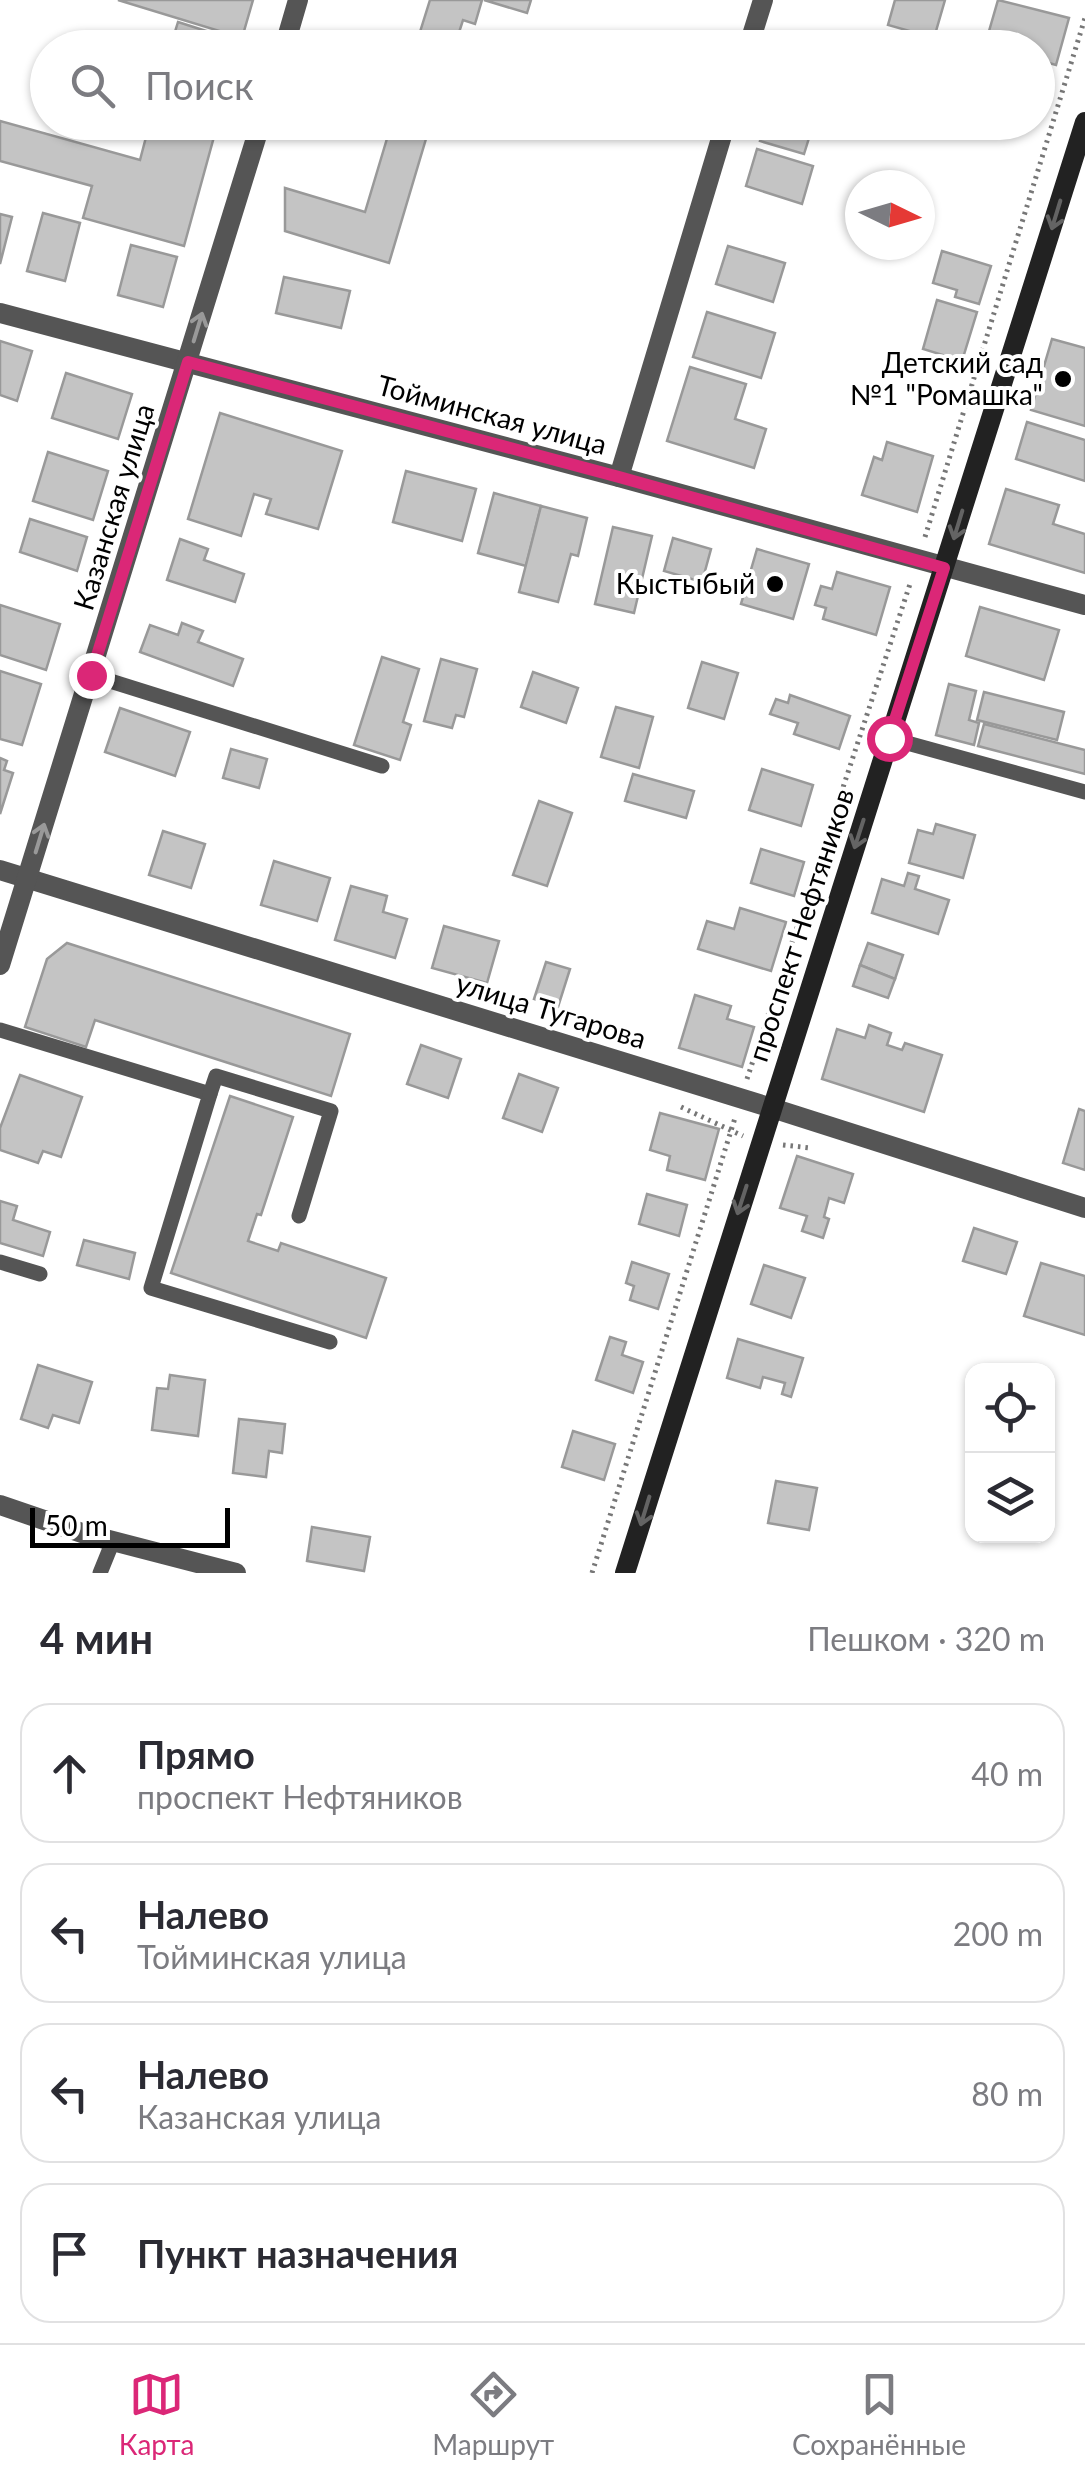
<!DOCTYPE html>
<html lang="ru">
<meta charset="utf-8">
<style>
:root{--surface:#fff;--page:#f7f7f7;--text:#2b2b33;--muted:#7c7c81;--line:#e1e1e2;--accent:#db2777}
body{margin:0;font-family:Lato,sans-serif;background:var(--page);color:var(--text)}
.controls{position:absolute;right:30px;bottom:30px;display:grid;overflow:hidden;border-radius:20px;box-shadow:0 2px 8px #0004}
.controls button{width:90px;height:90px;display:grid;place-items:center;padding:0;border:0;border-bottom:2px solid var(--line);background:var(--surface);color:var(--text);font:50px sans-serif}
.compass{position:absolute;left:845px;top:170px;width:90px;height:90px;border-radius:50%;background:var(--surface);box-shadow:0 2px 8px #0004;rotate:95deg}
.scale{position:absolute;left:30px;bottom:25px;width:200px;box-sizing:border-box;padding-left:10px;border:5px solid #000;border-top:0;font-size:28px;line-height:35px;white-space:nowrap;color:#000;-webkit-text-stroke:8px #fff;paint-order:stroke}
.stop{position:absolute;width:30px;height:30px;margin:-22px;border:8px solid #db2777;border-radius:50%;background:#fff}
.stop.end{background:#db2777;border-color:#fff;box-shadow:0 2px 10px #0008}
.list{margin:0;padding:0;list-style:none}
h2{display:flex;justify-content:space-between;align-items:center;height:130px;margin:0;padding:0 40px;font-size:42px}
h2 small{font-size:32px;font-weight:400;color:var(--muted)}
.list li{display:grid;grid-template-columns:65px 1fr auto;gap:30px;align-items:center;box-sizing:border-box;height:140px;margin:0 20px 20px;padding:0 20px;border:2px solid var(--line);border-radius:30px}
.list b{display:block;font-size:38px;white-space:nowrap}
.list p{margin:0;font-size:32px;white-space:nowrap;color:var(--muted)}
.list em{font-size:32px;font-style:normal;color:var(--muted)}
.icon{flex:none;width:55px;height:55px;fill:none;stroke:currentColor;stroke-width:2;stroke-linecap:round;stroke-linejoin:round}
.map{position:relative;flex:none;width:1085px;height:1573px;overflow:hidden}
.search{position:absolute;background:var(--surface);box-shadow:0 2px 8px #0004;left:30px;right:30px;top:30px;height:110px;display:flex;align-items:center;gap:25px;box-sizing:border-box;padding:0 35px;border-radius:55px;color:var(--muted);font-size:38px}
.sheet{height:770px;background:var(--surface)}
nav{display:flex;justify-content:space-around;align-items:center;box-sizing:border-box;height:140px;border-top:2px solid var(--line);background:var(--surface);font-size:28px;color:var(--muted)}
nav a{display:grid;justify-items:center;gap:5px}
nav .on{color:var(--accent)}
.map>svg:first-child{display:block}
</style>
<div class="map">
<svg width="1085" height="1573" viewBox="0 0 1085 1573">
<rect width="100%" height="100%" fill="#fff"/>
<g fill="#c4c4c4" stroke="#999" stroke-width="2.5">
<polygon points="118,0 253,0 242,38"/>
<polygon points="430,0 482,0 475,24 463,20 454,48 415,48"/>
<polygon points="484,0 531,0 527,13"/>
<polygon points="895,0 945,0 934,38 888,25"/>
<polygon points="998,0 1069,18 1056,65 1038,60 1038,48 992,48 985,45"/>
<polygon points="178,22 244,43 242,48 170,48"/>
<polygon points="0,121 140,160 150,122 177,122 215,133 184,246 83,218 92,186 0,161"/>
<polygon points="392,122 431,122 389,263 285,231 285,188 365,212"/>
<polygon points="766,122 814,122 804,154 760,141"/>
<polygon points="757,149 813,166 802,204 746,186"/>
<polygon points="43,213 80,223 65,281 27,271"/>
<polygon points="0,214 12,217 0,264"/>
<polygon points="131,245 177,257 163,307 118,295"/>
<polygon points="728,246 785,263 773,302 716,284"/>
<polygon points="942,251 991,266 979,304 955,297 957,290 933,283"/>
<polygon points="284,277 350,291 341,328 276,313"/>
<polygon points="937,300 977,312 962,361 923,349"/>
<polygon points="707,312 775,333 761,378 693,357"/>
<polygon points="1052,339 1085,348 1085,426 1031,410"/>
<polygon points="0,341 32,351 17,401 0,395"/>
<polygon points="690,367 746,384 735,419 766,429 754,468 667,441"/>
<polygon points="66,373 132,394 118,439 52,418"/>
<polygon points="220,413 342,451 318,529 266,514 271,499 254,494 241,536 188,519"/>
<polygon points="1027,422 1085,440 1085,481 1016,459"/>
<polygon points="887,442 933,456 917,512 862,495 874,457 882,460"/>
<polygon points="48,452 108,471 93,520 33,501"/>
<polygon points="406,471 476,489 462,541 393,522"/>
<polygon points="1006,489 1059,505 1053,524 1085,534 1085,573 989,544"/>
<polygon points="494,493 541,506 526,566 478,553"/>
<polygon points="541,506 587,518 578,556 571,554 558,602 519,592"/>
<polygon points="30,519 87,537 77,571 20,552"/>
<polygon points="613,527 652,536 634,613 595,604"/>
<polygon points="673,538 711,549 702,582 664,571"/>
<polygon points="180,539 208,549 204,560 244,574 235,602 167,580"/>
<polygon points="757,549 809,564 793,619 741,604"/>
<polygon points="837,572 890,587 876,635 823,619 826,608 815,605 821,586 832,589"/>
<polygon points="0,605 60,624 46,670 0,655"/>
<polygon points="980,607 1059,630 1044,680 966,656"/>
<polygon points="182,623 203,631 198,642 243,659 233,686 140,652 150,625 178,635"/>
<polygon points="382,657 419,669 403,722 411,725 400,760 354,745"/>
<polygon points="441,659 477,669 464,717 456,715 452,728 424,721"/>
<polygon points="702,662 738,673 724,719 688,708"/>
<polygon points="0,671 41,684 22,745 0,739"/>
<polygon points="533,672 578,688 566,723 521,707"/>
<polygon points="949,684 976,691 969,720 979,723 974,745 936,735"/>
<polygon points="984,692 1064,712 1057,740 977,720"/>
<polygon points="790,695 850,716 839,749 794,734 798,723 770,714 776,699 788,703"/>
<polygon points="616,707 653,717 639,768 601,757"/>
<polygon points="120,708 190,732 175,776 105,752"/>
<polygon points="984,724 1085,750 1085,774 978,746"/>
<polygon points="231,749 267,759 259,788 223,778"/>
<polygon points="0,758 7,761 4,770 13,773 0,814"/>
<polygon points="762,769 813,785 801,826 749,810"/>
<polygon points="633,774 694,791 686,818 625,801"/>
<polygon points="539,801 572,813 547,886 513,875"/>
<polygon points="936,824 975,835 963,878 909,863 918,830 933,834"/>
<polygon points="163,831 205,844 191,888 149,875"/>
<polygon points="761,849 804,862 794,896 751,883"/>
<polygon points="274,861 330,878 317,921 261,905"/>
<polygon points="908,873 919,876 915,889 949,900 938,934 872,913 882,879 904,886"/>
<polygon points="351,886 387,896 383,912 407,919 395,958 335,940"/>
<polygon points="740,908 786,922 771,971 698,949 707,921 734,929"/>
<polygon points="444,926 499,941 487,983 432,968"/>
<polygon points="67,943 350,1034 331,1096 95,1020 86,1047 25,1027 47,959"/>
<polygon points="868,943 903,955 895,979 860,965"/>
<polygon points="546,962 570,969 558,1007 534,999"/>
<polygon points="860,965 895,979 888,998 853,986"/>
<polygon points="695,995 731,1006 727,1019 754,1027 742,1067 679,1048"/>
<polygon points="869,1025 891,1033 887,1045 902,1050 905,1043 942,1055 924,1112 822,1079 837,1029 865,1038"/>
<polygon points="421,1045 461,1059 448,1098 407,1084"/>
<polygon points="519,1074 558,1088 542,1132 503,1118"/>
<polygon points="20,1075 82,1097 61,1157 43,1151 38,1163 0,1150 0,1128"/>
<polygon points="230,1096 293,1117 261,1215 257,1214 248,1241 278,1251 281,1243 386,1278 366,1338 171,1273"/>
<polygon points="1079,1109 1085,1111 1085,1170 1063,1163"/>
<polygon points="660,1113 719,1129 705,1180 667,1170 670,1156 650,1150"/>
<polygon points="797,1156 853,1174 844,1203 829,1198 824,1217 829,1219 823,1238 802,1231 807,1216 780,1208"/>
<polygon points="647,1194 687,1205 679,1236 639,1224"/>
<polygon points="0,1201 17,1206 13,1220 50,1232 43,1256 0,1243"/>
<polygon points="974,1228 1017,1242 1006,1274 963,1261"/>
<polygon points="84,1240 135,1253 129,1279 77,1265"/>
<polygon points="632,1262 669,1274 658,1309 630,1300 634,1286 626,1283"/>
<polygon points="1041,1263 1085,1276 1085,1335 1024,1316"/>
<polygon points="764,1265 805,1278 791,1318 751,1304"/>
<polygon points="610,1337 626,1342 622,1355 643,1362 633,1393 596,1380"/>
<polygon points="738,1339 803,1358 791,1397 782,1394 785,1383 763,1377 760,1388 727,1378"/>
<polygon points="38,1365 92,1382 79,1423 53,1415 48,1428 21,1419"/>
<polygon points="170,1375 205,1380 198,1436 152,1430 157,1388 168,1389"/>
<polygon points="239,1419 285,1424 282,1453 269,1451 266,1477 233,1473"/>
<polygon points="573,1431 615,1444 604,1480 562,1467"/>
<polygon points="776,1481 817,1488 809,1530 768,1523"/>
<polygon points="312,1527 370,1537 364,1571 307,1561"/>
</g>
<g fill="none" stroke-linecap="round" stroke-linejoin="round">
<g stroke="#777" stroke-width="5" stroke-dasharray="2.5 5" stroke-linecap="butt">
<polyline points="925,537 1085,18"/>
<polyline points="747,1079 911,581"/>
<polyline points="681,1107 743,1136"/>
<polyline points="783,1145 811,1148"/>
<polyline points="592,1573 735,1118"/>
</g>
<g stroke="#555" stroke-width="15">
<polyline points="91,675 382,766"/>
<polyline points="889,738 1085,792"/>
<polyline points="0,1030 210,1094 151,1288 330,1342"/>
<polyline points="210,1094 216,1076 331,1111 299,1216"/>
<polyline points="0,1262 40,1274"/>
<polyline points="100,1573 113,1541"/>
</g>
<g stroke="#555" stroke-width="20">
<polyline points="748,48 763,0"/>
<polyline points="0,313 619,477 1085,605"/>
<polyline points="619,477 726,122"/>
<polyline points="0,870 772,1108"/>
<polyline points="0,1505 82,1533 236,1573"/>
</g>
<g stroke="#555" stroke-width="20">
<polyline points="284,48 298,0"/>
<polyline points="0,965 261,122"/>
<polyline points="772,1108 1085,1208"/>
</g>
<polyline stroke="#222" stroke-width="20" points="625,1573 1085,122"/>
</g>
<defs><path id="oneway-shaft" d="M-6 0H5M1.5-3L5.5 0L1.5 3" fill="none" stroke-width="1.6" stroke-linecap="round" stroke-linejoin="round" transform="scale(2.5)"/></defs>
<g stroke="#646464">
<use href="#oneway-shaft" transform="translate(1056 215) rotate(107)"/>
<use href="#oneway-shaft" transform="translate(958 525) rotate(107)"/>
<use href="#oneway-shaft" transform="translate(859 834) rotate(108)"/>
<use href="#oneway-shaft" transform="translate(742 1200) rotate(108)"/>
<use href="#oneway-shaft" transform="translate(645 1511) rotate(107)"/>
</g>
<g stroke="#999">
<use href="#oneway-shaft" transform="translate(198 327) rotate(-73)"/>
<use href="#oneway-shaft" transform="translate(40 838) rotate(-73)"/>
</g>
<g fill="none" stroke-linecap="round" stroke-linejoin="round">
<polyline stroke="#db2777" stroke-width="12" points="91,675 188,362 619,477 944,568 889,738"/>
</g>
<g fill="#000" stroke="#fff" stroke-width="4">
<circle cx="1063" cy="379" r="10"/>
<circle cx="775" cy="584" r="10"/>
</g>
<g text-anchor="middle" stroke-width="8" stroke-linejoin="round" paint-order="stroke">
<g font-size="28" fill="#000" stroke="#fff" text-anchor="end">
<text x="1043" y="373">Детский сад<tspan x="1043" dy="32">№1 "Ромашка"</tspan></text>
<text x="755" y="594">Кыстыбый</text>
</g>
<g font-size="28" fill="#000" stroke="#fff">
<text transform="translate(492 415) rotate(15)" y="10">Тойминская улица</text>
<text transform="translate(114 507) rotate(-73)" y="10">Казанская улица</text>
<text transform="translate(801 925) rotate(-72)" y="10">проспект Нефтяников</text>
<text transform="translate(551 1011) rotate(17)" y="10">улица Тугарова</text>
</g>
</g>
</svg>
<div class="controls">
<button><svg class="icon" aria-label="locate" viewBox="0 0 24 24"><circle cx="12" cy="12" r="6"/><path d="M12 2v4M12 18v4M2 12h4M18 12h4"/></svg></button>
<button><svg class="icon" aria-label="layers" viewBox="0 0 24 24"><path d="M12 4l9 5-9 5-9-5zM3 14l9 5 9-5"/></svg></button>
</div>
<svg class="compass" viewBox="-18 -18 36 36"><path d="M0-13l5 13h-10z" fill="#e53935"/><path d="M0 13l5-13h-10z" fill="#7c7c81"/></svg>
<div class="scale">50 m</div>
<div class="stop" style="left:889px;top:738px"></div>
<div class="stop end" style="left:91px;top:675px"></div>
<div class="search"><svg class="icon" aria-label="search" viewBox="0 0 24 24"><circle cx="10" cy="10" r="6"/><path d="M15 15l6 6"/></svg>Поиск</div>
</div>
<section class="sheet">
<h2>4 мин<small>Пешком · 320 m</small></h2>
<ul class="list">
<li><svg class="icon" aria-label="ahead" viewBox="0 0 24 24"><path d="M12 20V5M6 11l6-6 6 6"/></svg><div><b>Прямо</b><p>проспект Нефтяников</p></div><em>40 m</em></li>
<li><svg class="icon" aria-label="left" viewBox="0 0 24 24"><path d="M17 20v-9H6M10 6l-5 5 5 5"/></svg><div><b>Налево</b><p>Тойминская улица</p></div><em>200 m</em></li>
<li><svg class="icon" aria-label="left" viewBox="0 0 24 24"><path d="M17 20v-9H6M10 6l-5 5 5 5"/></svg><div><b>Налево</b><p>Казанская улица</p></div><em>80 m</em></li>
<li><svg class="icon" aria-label="arrive" viewBox="0 0 24 24"><path d="M6 21V4h12l-3 4 3 4H6"/></svg><div><b>Пункт назначения</b></div></li>
</ul>
</section>
<nav>
<a class="on"><svg class="icon" aria-label="map" viewBox="0 0 24 24"><path d="M3 6l6-2 6 2 6-2v14l-6 2-6-2-6 2zM9 4v14M15 6v14"/></svg>Карта</a>
<a><svg class="icon" aria-label="directions" viewBox="0 0 24 24"><path d="M12 3l9 9-9 9-9-9zM9 14v-3h6M13 9l2 2-2 2"/></svg>Маршрут</a>
<a><svg class="icon" aria-label="saved" viewBox="0 0 24 24"><path d="M7 4h10v16l-5-4-5 4z"/></svg>Сохранённые</a>
</nav>
